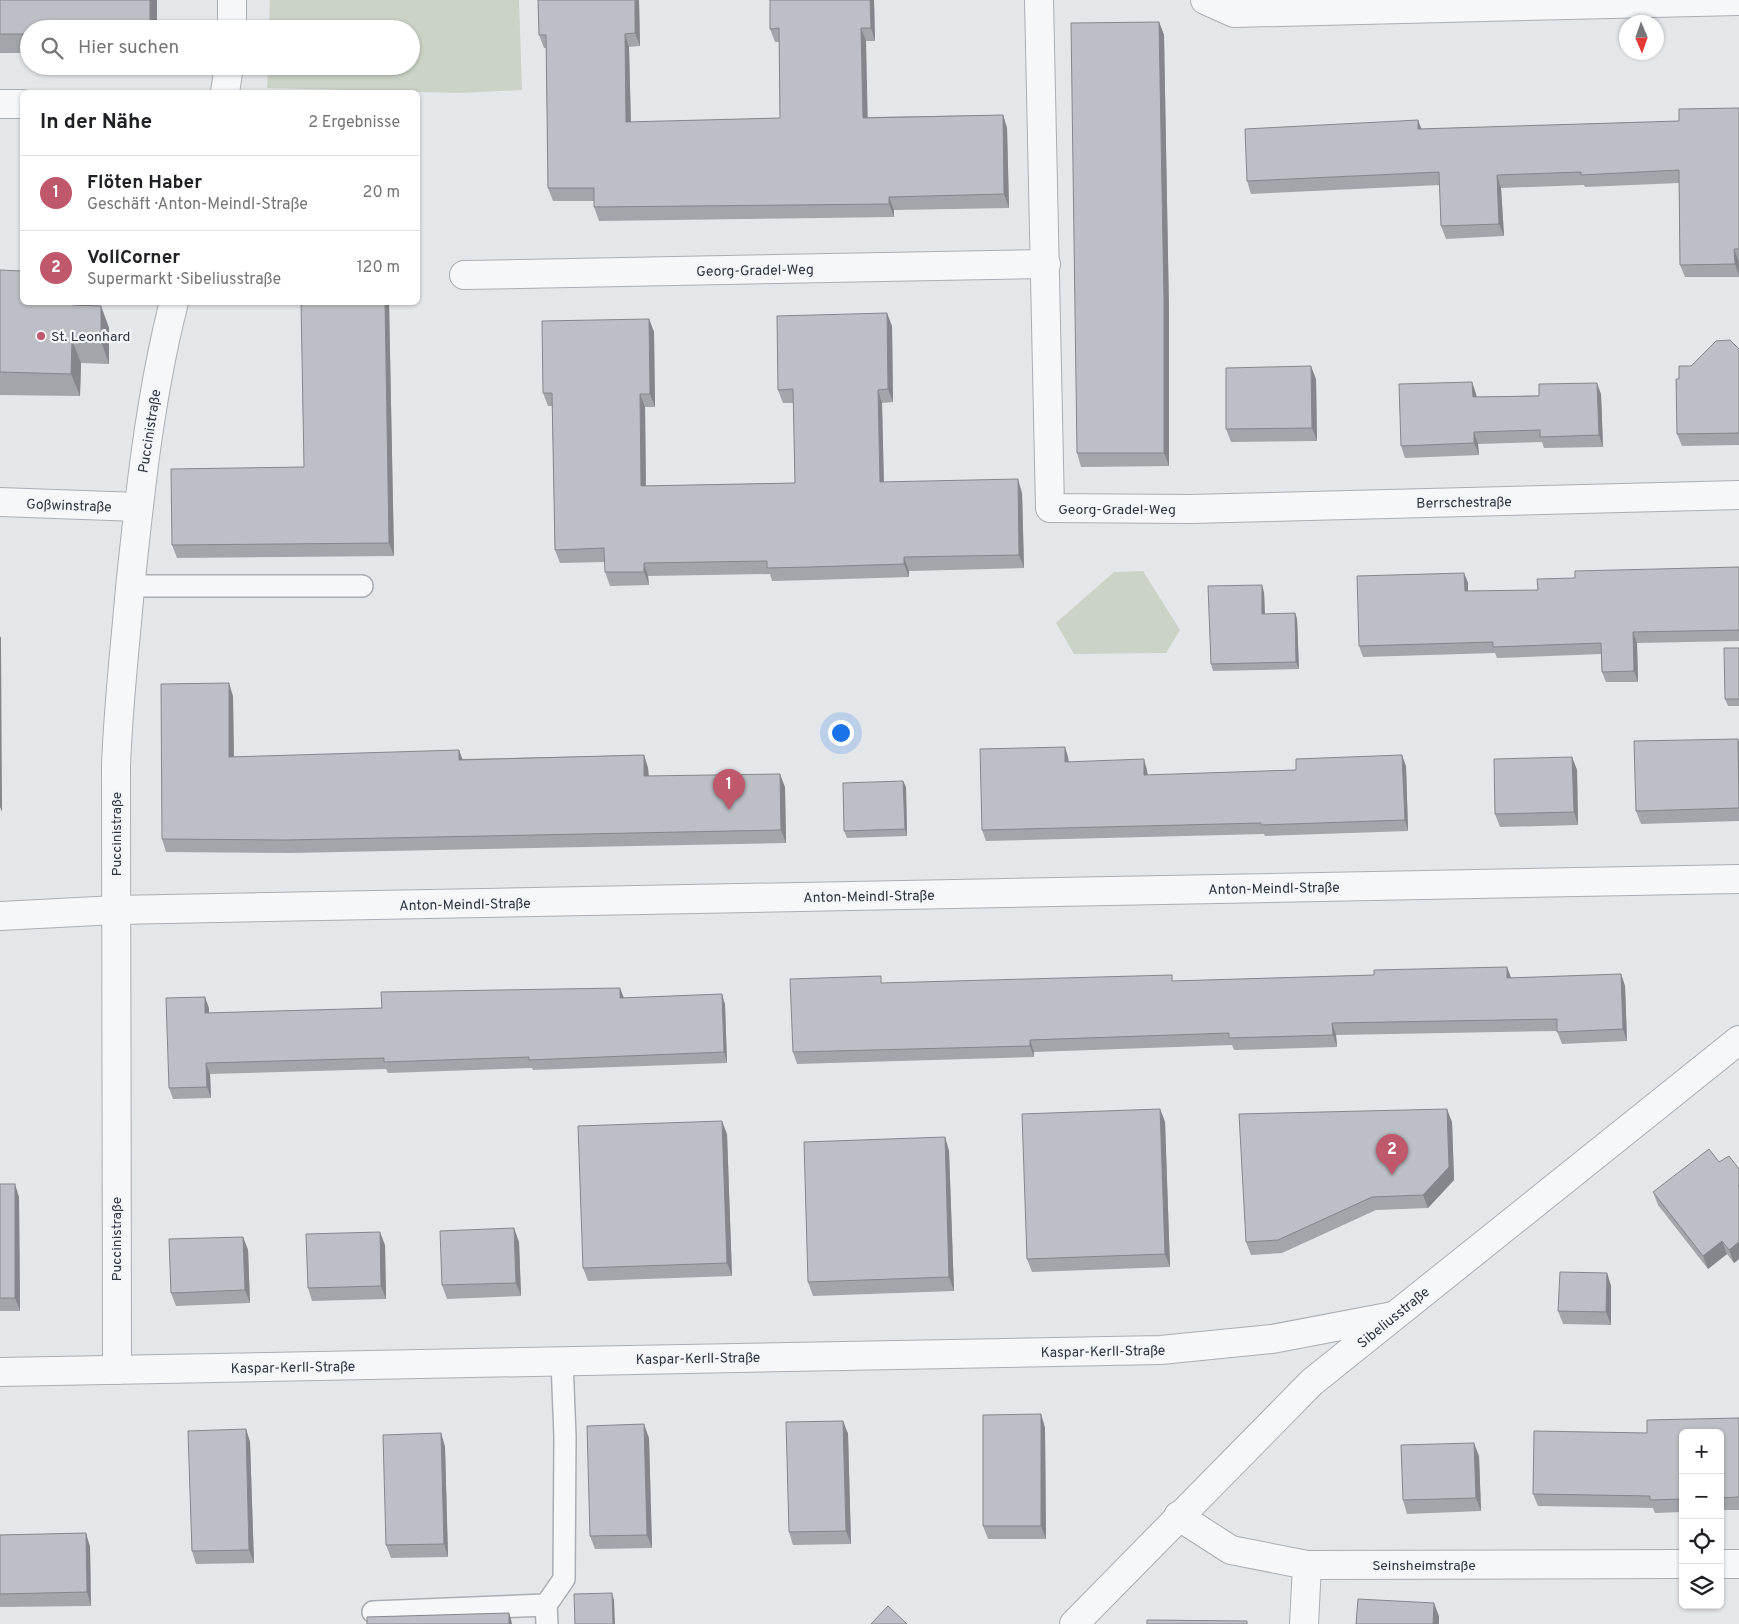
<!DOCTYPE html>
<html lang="de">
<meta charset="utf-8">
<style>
:root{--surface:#fff;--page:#f6f6f6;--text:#202124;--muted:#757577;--line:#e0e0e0;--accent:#c0586b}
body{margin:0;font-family:Overpass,sans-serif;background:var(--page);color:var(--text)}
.controls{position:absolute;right:15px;bottom:15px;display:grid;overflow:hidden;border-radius:8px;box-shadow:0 1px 4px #0004}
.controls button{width:45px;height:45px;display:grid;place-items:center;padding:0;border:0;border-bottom:1px solid var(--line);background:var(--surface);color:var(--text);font:25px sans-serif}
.compass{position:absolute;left:1619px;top:15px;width:45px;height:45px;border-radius:50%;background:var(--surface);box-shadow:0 1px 4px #0004;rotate:178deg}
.you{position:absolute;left:840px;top:732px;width:18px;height:18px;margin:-12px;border:4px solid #fff;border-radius:50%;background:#1a73e8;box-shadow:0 0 0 8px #1a73e833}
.badge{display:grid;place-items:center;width:32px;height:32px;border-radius:50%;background:var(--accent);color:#fff;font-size:16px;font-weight:700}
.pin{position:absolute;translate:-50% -41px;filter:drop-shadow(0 1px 2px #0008)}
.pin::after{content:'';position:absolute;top:26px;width:18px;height:15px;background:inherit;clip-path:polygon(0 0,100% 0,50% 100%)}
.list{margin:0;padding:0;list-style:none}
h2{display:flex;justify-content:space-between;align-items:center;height:65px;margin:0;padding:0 20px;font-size:21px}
h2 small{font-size:16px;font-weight:400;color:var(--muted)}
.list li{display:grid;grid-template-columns:32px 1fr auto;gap:15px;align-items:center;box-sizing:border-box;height:75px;padding:0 20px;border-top:1px solid var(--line)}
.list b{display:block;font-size:19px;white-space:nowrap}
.list p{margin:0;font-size:16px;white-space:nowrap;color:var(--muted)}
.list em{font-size:16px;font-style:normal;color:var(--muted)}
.icon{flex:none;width:28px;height:28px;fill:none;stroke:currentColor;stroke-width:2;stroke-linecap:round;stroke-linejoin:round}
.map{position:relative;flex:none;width:1739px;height:1624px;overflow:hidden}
.search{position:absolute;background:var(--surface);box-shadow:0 1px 4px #0004;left:20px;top:20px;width:400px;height:55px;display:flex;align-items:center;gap:12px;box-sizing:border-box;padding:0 18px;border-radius:28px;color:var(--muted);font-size:19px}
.panel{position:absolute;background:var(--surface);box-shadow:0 1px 4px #0004;left:20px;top:90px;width:400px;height:215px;border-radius:8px}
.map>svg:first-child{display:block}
</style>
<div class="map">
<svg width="1739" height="1624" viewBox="0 0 1739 1624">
<rect width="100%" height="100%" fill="#e4e7ea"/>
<g fill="#cad3c6">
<polygon points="270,0 519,0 522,90 460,93 267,88 268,66 411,66 411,29 269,29"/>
<polygon points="1143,571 1180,630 1166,653 1074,654 1056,623 1114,572"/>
</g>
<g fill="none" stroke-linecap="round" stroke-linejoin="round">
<g stroke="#a9aeb4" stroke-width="24">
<g id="lane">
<polyline points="131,586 362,586"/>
<polyline points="546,1605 547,1624"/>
<polyline points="373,1612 546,1605 564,1579 565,1437 562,1361"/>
</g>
</g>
<g stroke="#a9aeb4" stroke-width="30">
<g id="street">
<polyline points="1039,0 1050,508 1189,509 1739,495"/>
<polyline points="1205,0 1234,13 1739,1"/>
<polyline points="232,29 232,0"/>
<polyline points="225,92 229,66"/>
<polyline points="0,104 22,104"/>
<polyline points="464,275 1046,264"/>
<polyline points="0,502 138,507"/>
<polyline points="0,916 116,910 1739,879"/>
<path d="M 117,1370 L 116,766 C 118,707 125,648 130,588 C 140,492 150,396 174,302"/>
<polyline points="0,1372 1161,1350 1272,1339 1393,1316"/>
<polyline points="1178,1516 1231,1550 1307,1565 1683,1564"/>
<polyline points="1720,1564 1739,1564"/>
<polyline points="1074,1624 1312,1382 1739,1040"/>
<polyline points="1304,1624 1307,1565"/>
</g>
</g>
<use href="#lane" stroke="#f6f7f9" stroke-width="21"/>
<use href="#street" stroke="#f6f7f9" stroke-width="28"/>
</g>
<g fill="#a2a5aa">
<polygon points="0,0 157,0 157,29 29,29 29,53 0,53"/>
<polygon points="538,0 639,0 640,46 629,47 631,122 780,118 779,42 775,42 770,29 874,0 875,41 866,41 867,117 1003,115 1007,128 1009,208 894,210 894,217 599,221 594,207 594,201 553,201 548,188 546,48 544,48 539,35"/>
<polygon points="1159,22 1164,35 1169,312 1169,466 1081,467 1077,453"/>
<polygon points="1739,109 1739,277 1685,277 1680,265 1679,183 1585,187 1584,185 1501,188 1504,236 1446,239 1441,226 1440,185 1251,194 1247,181 1418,120 1421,129 1679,121"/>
<polygon points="0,270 22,302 82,302 82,305 101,306 109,328 109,364 81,363 80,396 0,395"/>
<polygon points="389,302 394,556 177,558 172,545 304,467"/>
<polygon points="649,319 654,332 655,407 645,407 646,486 795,483 794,403 783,403 778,390 892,326 893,402 882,403 884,482 1022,493 1024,568 909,571 909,577 813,580 772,581 770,574 648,576 649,585 610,586 605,572 605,562 560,563 555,550 552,406 548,406 543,393"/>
<polygon points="1739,349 1739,445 1682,446 1677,434 1679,379 1691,366"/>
<polygon points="1316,379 1317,441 1231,442 1226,429"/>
<polygon points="1472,382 1477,397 1601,394 1603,447 1544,448 1542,442 1478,444 1479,455 1405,458 1401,446"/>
<polygon points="1739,567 1739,641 1637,643 1638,682 1606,682 1602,672 1601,654 1497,658 1495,653 1363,657 1359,646 1464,573 1468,583 1468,591 1538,590 1575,578"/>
<polygon points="1264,592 1265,614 1295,613 1297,619 1299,669 1213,671 1211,664"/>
<polygon points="1739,648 1739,706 1728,706 1725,699"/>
<polygon points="233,696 234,757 462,759 644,755 648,768 649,776 785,787 786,843 291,853 166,852 162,839"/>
<polygon points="1739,742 1739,821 1641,824 1636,811"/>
<polygon points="1068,757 1069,762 1147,770 1148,775 1406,766 1408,831 1265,836 1264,834 986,841 982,830"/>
<polygon points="1572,757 1577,770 1578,825 1500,827 1495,814"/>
<polygon points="903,781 906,787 907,836 847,838 844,831"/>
<polygon points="1507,967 1511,978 1621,974 1625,986 1627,1041 1562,1044 1557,1031 1336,1035 1337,1047 1234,1050 1232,1045 1034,1052 1034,1057 797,1064 793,1052 883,983 1174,981 1374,975"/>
<polygon points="722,994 725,1005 727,1063 533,1070 532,1068 388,1073 386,1069 210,1074 211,1098 173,1099 169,1088 209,1008 209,1013 382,1008"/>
<polygon points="1160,1109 1165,1122 1170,1267 1032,1272 1027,1259"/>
<polygon points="1452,1122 1454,1180 1428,1208 1376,1210 1282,1253 1251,1255 1246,1242"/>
<polygon points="727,1134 732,1276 588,1281 583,1268"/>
<polygon points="945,1137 949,1151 954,1291 813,1296 808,1282"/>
<polygon points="1719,1162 1739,1169 1739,1259 1734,1263 1727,1254 1708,1269 1658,1205 1653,1192"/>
<polygon points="0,1184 19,1197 20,1311 0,1311"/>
<polygon points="243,1237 248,1250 250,1303 176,1306 171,1293"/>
<polygon points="519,1242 521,1296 447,1299 442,1285"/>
<polygon points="385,1245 386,1299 312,1301 308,1288"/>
<polygon points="1607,1273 1611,1286 1611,1325 1563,1324 1558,1311"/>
<polygon points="1041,1414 1045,1428 1046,1539 988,1539 983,1526"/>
<polygon points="1739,1418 1739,1510 1720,1510 1720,1433 1683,1433 1683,1512 1655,1513 1653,1508 1538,1506 1533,1494 1647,1433"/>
<polygon points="843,1421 848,1434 851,1544 793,1545 789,1532"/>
<polygon points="246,1429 250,1442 254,1563 196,1564 192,1551"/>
<polygon points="441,1433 445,1447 448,1557 391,1558 386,1545"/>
<polygon points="649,1438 652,1548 595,1549 590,1536"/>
<polygon points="1479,1456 1481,1511 1407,1514 1403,1500"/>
<polygon points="86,1533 90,1547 91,1606 0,1607 0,1535"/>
</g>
<g fill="#84868b">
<rect x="150" y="0" width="7" height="29"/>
<polygon points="635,0 639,0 640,46 635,33"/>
<polygon points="870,0 874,0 875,41 871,28"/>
<polygon points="1159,22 1164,35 1169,312 1169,466 1164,453"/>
<polygon points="861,28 866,41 868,131 863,118"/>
<polygon points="625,34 629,47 631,135 626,122"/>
<polygon points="1003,115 1007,128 1009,208 1004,194"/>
<polygon points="1418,120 1423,133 1418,129"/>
<polygon points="1497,175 1501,188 1504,236 1499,224"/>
<polygon points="889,197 894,210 894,217 889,204"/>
<polygon points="1734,249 1739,262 1739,275 1735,264"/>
<polygon points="73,302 82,302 82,328 73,305"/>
<polygon points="385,302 389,302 394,556 389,543"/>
<polygon points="101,306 109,328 109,364 101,341"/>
<polygon points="887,313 892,326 893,402 888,389"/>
<polygon points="649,319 654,332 655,407 650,394"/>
<polygon points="72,340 81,363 80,396 71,374"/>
<polygon points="1311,366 1316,379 1317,441 1312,428"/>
<polygon points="1472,382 1476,394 1477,409 1473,397"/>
<polygon points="1597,383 1601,394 1603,447 1599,435"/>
<polygon points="878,390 882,403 884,495 880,482"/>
<polygon points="640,394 645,407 646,499 641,486"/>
<polygon points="1474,432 1478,444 1479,455 1474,443"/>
<polygon points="1018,479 1022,493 1024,568 1019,555"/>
<polygon points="904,557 909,571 909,577 904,564"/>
<polygon points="644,563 648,576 649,585 644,572"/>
<polygon points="1464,573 1468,583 1468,602 1465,591"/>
<polygon points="1262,585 1264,592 1265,620 1262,614"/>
<polygon points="1295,613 1297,619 1299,669 1296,662"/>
<polygon points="1633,632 1637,643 1638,682 1634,671"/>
<polygon points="0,636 1,638 2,812 0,807"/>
<polygon points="229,683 233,696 234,770 229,757"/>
<polygon points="1738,739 1739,742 1739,779"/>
<polygon points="1065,747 1068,757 1069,773 1065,762"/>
<polygon points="459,750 464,763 459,760"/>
<polygon points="644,755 648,768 649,789 644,776"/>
<polygon points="1402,755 1406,766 1408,831 1405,820"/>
<polygon points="1572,757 1577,770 1578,825 1574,812"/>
<polygon points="1144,759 1147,770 1148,785 1144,775"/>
<polygon points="780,774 785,787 786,843 781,830"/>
<polygon points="903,781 906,787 907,836 905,829"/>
<polygon points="1507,967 1511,978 1507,978"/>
<polygon points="1621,974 1625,986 1627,1041 1623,1029"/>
<polygon points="620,988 624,998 620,998"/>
<polygon points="722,994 725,1005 727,1063 724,1052"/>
<polygon points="205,997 209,1008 209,1023 205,1013"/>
<polygon points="1332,1023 1336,1035 1337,1047 1333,1035"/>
<polygon points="1030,1040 1034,1052 1034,1057 1030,1046"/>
<polygon points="206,1063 210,1074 211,1098 207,1087"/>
<polygon points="1160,1109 1165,1122 1170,1267 1165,1254"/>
<polygon points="1447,1109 1452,1122 1454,1180 1428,1208 1423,1195"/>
<polygon points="722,1121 727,1134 732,1276 727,1263"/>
<polygon points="945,1137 949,1151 954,1291 949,1277"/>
<polygon points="15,1184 19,1197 20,1311 15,1298"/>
<polygon points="514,1228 519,1242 521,1296 516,1283"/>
<polygon points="380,1232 385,1245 386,1299 381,1286"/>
<polygon points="243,1237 248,1250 250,1303 245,1290"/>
<polygon points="1722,1241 1727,1254 1708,1269 1703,1256"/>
<polygon points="1739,1242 1739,1259 1734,1263 1729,1250"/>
<polygon points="1607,1273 1611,1286 1611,1325 1606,1312"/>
<polygon points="1041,1414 1045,1428 1046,1539 1041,1526"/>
<polygon points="843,1421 848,1434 851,1544 846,1531"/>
<polygon points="644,1424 649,1438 652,1548 647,1535"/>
<polygon points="246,1429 250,1442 254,1563 249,1550"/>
<polygon points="441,1433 445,1447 448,1557 444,1544"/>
<polygon points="1474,1443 1479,1456 1481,1511 1476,1498"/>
<polygon points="86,1533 90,1547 91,1606 87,1592"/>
<polygon points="612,1593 614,1600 615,1624 613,1624"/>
<polygon points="1434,1603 1439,1616 1439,1624 1433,1624"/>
<polygon points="509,1613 511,1619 512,1624 509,1624"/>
</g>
<g fill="#bcc0c6" stroke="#84868b">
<polygon points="0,0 150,0 150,29 29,29 29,34 0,34"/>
<polygon points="538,0 635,0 635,33 625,34 626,122 780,118 779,28 770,29 770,0 870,0 871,28 861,28 863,118 1003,115 1004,194 889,197 889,204 594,207 594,188 548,188 546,35 539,35"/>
<polygon points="1159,22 1164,299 1164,453 1077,453 1071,23"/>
<polygon points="1739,108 1739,249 1734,249 1735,264 1680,265 1679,170 1581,175 1581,172 1497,175 1499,224 1441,226 1439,172 1247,181 1245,129 1418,120 1418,129 1679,121 1679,109"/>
<polygon points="0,270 22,271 22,302 73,302 73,305 101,306 101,341 72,340 71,374 0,372"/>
<polygon points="301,302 385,302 389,543 172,545 171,469 304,467"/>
<polygon points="887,313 888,389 878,390 880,482 1018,479 1019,555 904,557 904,564 809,567 767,568 767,561 644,563 644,572 605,572 604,548 555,550 552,393 543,393 542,321 649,319 650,394 640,394 641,486 795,483 793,389 778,390 777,316"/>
<polygon points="1730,340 1739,349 1739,433 1677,434 1676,379 1679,379 1679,366 1691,366 1716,341"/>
<polygon points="1311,366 1312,428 1226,429 1226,368"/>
<polygon points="1472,382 1473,397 1539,396 1539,384 1597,383 1599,435 1540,437 1540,430 1474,432 1474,443 1401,446 1399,384"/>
<polygon points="1739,567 1739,630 1633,632 1634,671 1602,672 1601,643 1493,647 1493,642 1359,646 1357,576 1464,573 1465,591 1538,590 1537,579 1575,578 1575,571"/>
<polygon points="1262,585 1262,614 1295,613 1296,662 1211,664 1208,586"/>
<polygon points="1724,648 1739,648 1739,699 1725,699"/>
<polygon points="229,683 229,757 459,750 459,760 644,755 644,776 780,774 781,830 286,840 162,839 161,684"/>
<polygon points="1738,739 1739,808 1636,811 1634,741"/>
<polygon points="1065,747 1065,762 1144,759 1144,775 1296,770 1296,759 1402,755 1405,820 1261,825 1261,823 982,830 980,749"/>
<polygon points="1572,757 1574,812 1495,814 1494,759"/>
<polygon points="903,781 905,829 844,831 843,783"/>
<polygon points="1507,967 1507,978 1621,974 1623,1029 1557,1032 1557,1019 1332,1023 1333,1035 1229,1038 1229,1033 1030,1040 1030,1046 793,1052 790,979 881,976 881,983 1172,975 1172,981 1374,975 1374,970"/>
<polygon points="620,988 620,998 722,994 724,1052 529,1060 529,1057 384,1062 384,1058 206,1063 207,1087 169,1088 166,998 205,997 205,1013 382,1008 381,992"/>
<polygon points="1160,1109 1165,1254 1027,1259 1022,1114"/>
<polygon points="1447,1109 1449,1167 1423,1195 1372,1197 1278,1240 1246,1242 1239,1114"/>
<polygon points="722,1121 727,1263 583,1268 578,1126"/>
<polygon points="945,1137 949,1277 808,1282 804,1142"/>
<polygon points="1709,1149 1719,1162 1729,1156 1739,1169 1739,1185 1738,1186 1739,1187 1739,1242 1729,1250 1722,1241 1703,1256 1653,1192"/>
<rect x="0" y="1184" width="15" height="114"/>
<polygon points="514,1228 516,1283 442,1285 440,1231"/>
<polygon points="380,1232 381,1286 308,1288 306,1234"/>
<polygon points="243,1237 245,1290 171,1293 169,1239"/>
<polygon points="1560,1272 1607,1273 1606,1312 1558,1311"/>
<polygon points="1041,1414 1041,1526 983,1526 983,1415"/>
<polygon points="1739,1418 1739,1497 1720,1498 1720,1433 1683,1433 1683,1499 1650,1500 1650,1496 1533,1494 1534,1431 1647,1433 1647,1420"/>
<polygon points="843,1421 846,1531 789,1532 786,1422"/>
<polygon points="644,1424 647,1535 590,1536 587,1426"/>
<polygon points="246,1429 249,1550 192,1551 188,1431"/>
<polygon points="441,1433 444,1544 386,1545 383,1435"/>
<polygon points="1474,1443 1476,1498 1403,1500 1401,1445"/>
<polygon points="86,1533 87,1592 0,1594 0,1535"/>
<polygon points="612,1593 613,1624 575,1624 574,1594"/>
<polygon points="1358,1599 1434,1603 1433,1624 1356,1624"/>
<polygon points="888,1606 907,1624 871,1624"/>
<polygon points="509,1613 509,1624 367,1624 367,1617"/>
<polygon points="1147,1620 1247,1621 1247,1624 1147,1624"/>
</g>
<circle fill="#c0586b" stroke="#f3f5f8" stroke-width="2" cx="41" cy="336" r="5"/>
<g text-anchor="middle" stroke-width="4.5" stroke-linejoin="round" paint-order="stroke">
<g font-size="14" fill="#2d3541" stroke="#f3f5f8">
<text transform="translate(755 270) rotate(-1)" y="5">Georg-Gradel-Weg</text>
<text transform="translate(149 431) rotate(-81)" y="5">Puccinistraße</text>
<text transform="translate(1464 502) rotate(-1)" y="5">Berrschestraße</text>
<text transform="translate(69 505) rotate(2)" y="5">Goßwinstraße</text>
<text x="1117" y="514">Georg-Gradel-Weg</text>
<text transform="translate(116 834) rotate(-90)" y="5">Puccinistraße</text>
<text transform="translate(1274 888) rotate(-1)" y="5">Anton-Meindl-Straße</text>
<text transform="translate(869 896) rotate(-1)" y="5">Anton-Meindl-Straße</text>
<text transform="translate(465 904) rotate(-1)" y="5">Anton-Meindl-Straße</text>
<text transform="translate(116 1239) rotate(-90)" y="5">Puccinistraße</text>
<text transform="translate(1393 1317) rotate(-39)" y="5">Sibeliusstraße</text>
<text transform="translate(1103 1351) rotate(-1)" y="5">Kaspar-Kerll-Straße</text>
<text transform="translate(698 1358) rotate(-1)" y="5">Kaspar-Kerll-Straße</text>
<text transform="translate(293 1367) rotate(-1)" y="5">Kaspar-Kerll-Straße</text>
<text x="1424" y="1570">Seinsheimstraße</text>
</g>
<g font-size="14" fill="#2d3541" stroke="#f3f5f8" text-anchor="start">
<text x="51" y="341">St. Leonhard</text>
</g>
</g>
</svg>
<div class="controls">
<button>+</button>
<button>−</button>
<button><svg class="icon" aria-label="locate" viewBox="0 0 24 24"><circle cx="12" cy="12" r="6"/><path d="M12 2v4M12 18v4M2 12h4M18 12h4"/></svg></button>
<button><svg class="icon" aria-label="layers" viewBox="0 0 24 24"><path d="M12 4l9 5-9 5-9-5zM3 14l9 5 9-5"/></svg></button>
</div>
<svg class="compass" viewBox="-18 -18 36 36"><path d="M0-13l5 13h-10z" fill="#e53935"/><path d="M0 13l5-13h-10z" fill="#757577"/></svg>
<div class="you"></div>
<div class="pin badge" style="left:729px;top:810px">1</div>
<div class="pin badge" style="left:1392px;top:1175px">2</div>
<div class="search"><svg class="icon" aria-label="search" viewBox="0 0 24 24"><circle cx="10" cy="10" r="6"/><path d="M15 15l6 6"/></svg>Hier suchen</div>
<section class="panel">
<h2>In der Nähe<small>2 Ergebnisse</small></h2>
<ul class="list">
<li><span class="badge">1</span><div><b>Flöten Haber</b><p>Geschäft · Anton-Meindl-Straße</p></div><em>20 m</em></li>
<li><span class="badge">2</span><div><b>VollCorner</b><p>Supermarkt · Sibeliusstraße</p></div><em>120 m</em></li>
</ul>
</section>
</div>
